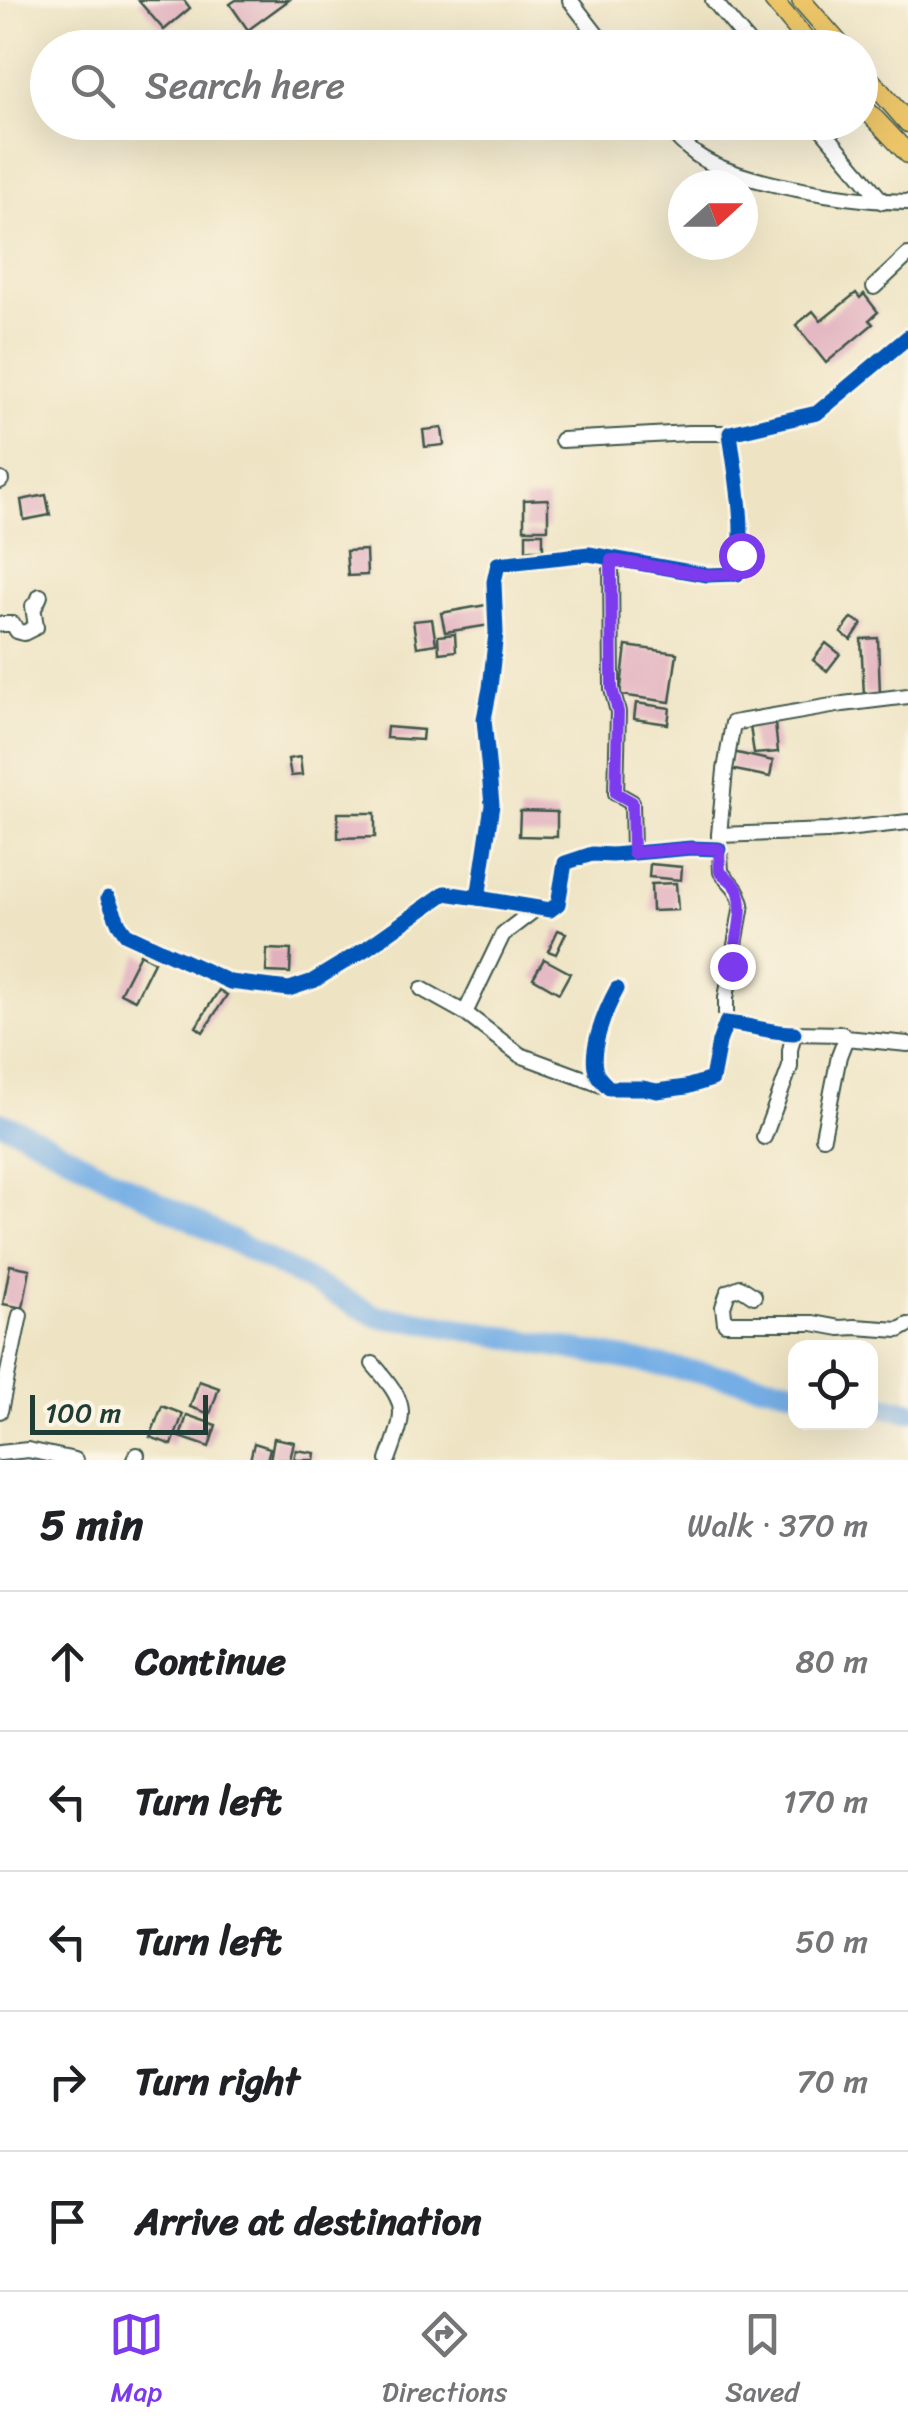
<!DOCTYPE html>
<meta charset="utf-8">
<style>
:root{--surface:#fff;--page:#f2f2f2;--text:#202124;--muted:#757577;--line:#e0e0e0;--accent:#7c3aed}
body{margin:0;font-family:Sriracha,sans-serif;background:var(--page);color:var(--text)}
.controls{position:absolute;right:30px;bottom:30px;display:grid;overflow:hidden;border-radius:20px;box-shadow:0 10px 40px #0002}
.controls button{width:90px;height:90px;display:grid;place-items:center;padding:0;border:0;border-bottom:2px solid var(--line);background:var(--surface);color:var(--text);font:50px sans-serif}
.compass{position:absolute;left:668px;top:170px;width:90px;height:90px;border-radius:50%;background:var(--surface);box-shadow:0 10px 40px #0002;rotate:69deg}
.scale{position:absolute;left:30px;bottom:25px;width:178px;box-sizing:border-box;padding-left:10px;border:5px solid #1f3d34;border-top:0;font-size:28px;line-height:35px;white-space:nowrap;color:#1f3d34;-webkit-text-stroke:8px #fcf5e5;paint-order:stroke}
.stop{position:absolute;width:30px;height:30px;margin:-22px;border:8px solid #7c3aed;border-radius:50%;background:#fff}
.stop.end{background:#7c3aed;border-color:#fff;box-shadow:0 2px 10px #0008}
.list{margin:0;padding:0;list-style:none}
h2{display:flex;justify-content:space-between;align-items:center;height:130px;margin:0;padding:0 40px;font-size:42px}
h2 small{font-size:32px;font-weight:400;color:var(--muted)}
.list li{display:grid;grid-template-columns:65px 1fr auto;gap:30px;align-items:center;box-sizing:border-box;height:140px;padding:0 40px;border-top:2px solid var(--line)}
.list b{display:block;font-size:38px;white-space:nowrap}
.list em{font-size:32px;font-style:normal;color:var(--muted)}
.icon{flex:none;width:55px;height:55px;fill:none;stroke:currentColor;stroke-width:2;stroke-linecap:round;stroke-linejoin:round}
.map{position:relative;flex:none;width:908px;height:1460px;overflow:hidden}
.search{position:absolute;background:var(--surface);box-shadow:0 10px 40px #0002;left:30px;right:30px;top:30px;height:110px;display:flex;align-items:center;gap:25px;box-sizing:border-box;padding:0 35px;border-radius:55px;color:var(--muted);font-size:38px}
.sheet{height:830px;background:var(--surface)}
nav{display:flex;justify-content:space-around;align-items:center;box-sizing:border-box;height:140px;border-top:2px solid var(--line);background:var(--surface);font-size:28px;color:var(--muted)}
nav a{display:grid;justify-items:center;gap:5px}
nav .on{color:var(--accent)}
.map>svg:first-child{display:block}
</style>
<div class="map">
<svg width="908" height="1460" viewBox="0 0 908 1460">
<rect width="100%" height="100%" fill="#fcf5e5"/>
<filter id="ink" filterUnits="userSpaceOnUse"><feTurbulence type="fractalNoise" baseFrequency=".01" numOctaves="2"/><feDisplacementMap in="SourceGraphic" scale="20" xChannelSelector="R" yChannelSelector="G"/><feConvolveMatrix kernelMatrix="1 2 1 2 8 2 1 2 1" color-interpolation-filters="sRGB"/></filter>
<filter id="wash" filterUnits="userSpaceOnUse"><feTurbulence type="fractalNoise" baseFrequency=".0048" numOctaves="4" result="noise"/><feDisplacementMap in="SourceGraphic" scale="40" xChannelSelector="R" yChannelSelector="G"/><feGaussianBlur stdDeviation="2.25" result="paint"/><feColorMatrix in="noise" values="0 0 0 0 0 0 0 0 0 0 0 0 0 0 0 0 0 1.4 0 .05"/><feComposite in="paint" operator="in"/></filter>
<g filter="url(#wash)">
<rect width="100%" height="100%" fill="#eee4c4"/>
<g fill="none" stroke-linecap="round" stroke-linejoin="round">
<g stroke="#75aee5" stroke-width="22">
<polyline points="0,1122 21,1131 378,1317 417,1321 796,1390"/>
<polyline points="870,1404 908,1411"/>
</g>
</g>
<g id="blocks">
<g fill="#e1afbe">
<polygon points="138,0 184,0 190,8 164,30"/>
<polygon points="236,0 289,0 248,30 230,4"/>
<polygon points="856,293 860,298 864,294 878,312 869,320 873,324 826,363 796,325 813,311 821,321"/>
<polygon points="442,428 444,445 425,447 423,430"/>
<polygon points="46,495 50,515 24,520 21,500"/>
<polygon points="548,499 548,529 524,529 524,500"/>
<rect x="526" y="533" width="17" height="17"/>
<polygon points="366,550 367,575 348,576 346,551"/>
<polygon points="486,605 490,625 445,632 441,613"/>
<polygon points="852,618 862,624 851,640 841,633"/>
<polygon points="432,619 436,644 417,647 413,621"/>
<polygon points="455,634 456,651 439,653 438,636"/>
<polygon points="878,638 880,694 864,695 861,639"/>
<polygon points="826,643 840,654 827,671 813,660"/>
<polygon points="626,646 677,653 670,702 620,695"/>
<polygon points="636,703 670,708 668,724 634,719"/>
<polygon points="775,723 778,752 754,754 750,726"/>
<polygon points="387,727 423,730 422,740 386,738"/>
<polygon points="733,752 773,761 770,777 730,769"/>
<polygon points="300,757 302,775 291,776 288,759"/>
<polygon points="520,811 557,812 557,837 519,836"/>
<polygon points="338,813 375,813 375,837 338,838"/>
<polygon points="650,864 682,867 681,880 649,877"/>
<polygon points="676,883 678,910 652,911 651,884"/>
<polygon points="558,930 566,933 556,954 548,951"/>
<polygon points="267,949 291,950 290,973 266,972"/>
<polygon points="140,954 154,962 135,1000 120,993"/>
<polygon points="544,959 570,973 559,993 533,978"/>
<polygon points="219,990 227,995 203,1032 196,1027"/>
<polygon points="10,1265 30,1269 23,1308 3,1304"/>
<polygon points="199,1381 219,1388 210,1414 190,1407"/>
<polygon points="162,1406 183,1414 172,1445 150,1437"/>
<polygon points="187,1415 216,1425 209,1447 180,1437"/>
<polygon points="274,1438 294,1442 290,1460 270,1460"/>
<polygon points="254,1443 270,1448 267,1460 250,1460"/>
<polygon points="296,1450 315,1453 314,1460 294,1460"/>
</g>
</g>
</g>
<g filter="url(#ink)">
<use href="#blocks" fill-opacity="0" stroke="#3e564a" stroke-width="2.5"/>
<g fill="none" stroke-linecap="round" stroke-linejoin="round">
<g stroke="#3e564a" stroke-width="18">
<g id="minor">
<polyline points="570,0 607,48"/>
<polyline points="713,0 753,48"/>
<path d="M 665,122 C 674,135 684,146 697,155 C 740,185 855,201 908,202"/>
<polyline points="816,122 883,202"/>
<polyline points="874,287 908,255"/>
<polyline points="562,440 689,433 730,433"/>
<polyline points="0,481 1,480"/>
<polyline points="611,560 612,689 618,712 616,793 632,802 633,853"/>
<polyline points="0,624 13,624 17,631 24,633 36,627 33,606 36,605 40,596"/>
<polyline points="719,835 725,770 733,723 843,704 908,696"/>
<path d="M 719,849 L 691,848 L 612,855 L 592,854 L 565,863 L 558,904 L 550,910 L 478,898 L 492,805 L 484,719 L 490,688 L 496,633 L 494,582 L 498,564 L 589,554 L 707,575 L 737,574 C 747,529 736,479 730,433 L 817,413 L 908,337"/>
<polyline points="108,898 119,924 126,934 230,982 289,989 313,981 367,948 445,893 478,898"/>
<polyline points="422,989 465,1013 520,1055 604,1086"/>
<path d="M 617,989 C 606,1009 586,1055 598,1076 C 600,1079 607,1086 609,1088 L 643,1088 L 657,1091 L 686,1087 L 712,1079 L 719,1042 L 726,1023 C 750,1025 772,1033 794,1033"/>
<polyline points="465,1013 503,934 537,908"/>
<path d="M 726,1023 L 726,998 L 742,904 C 736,884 732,886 721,872 L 719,835 L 828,831 L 908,822"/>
<polyline points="764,1137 790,1067 790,1050 794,1033 842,1034 846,1038"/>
<polyline points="823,1137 839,1056 846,1038 908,1044"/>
<polyline points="754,1296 740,1287 728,1292 723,1307 725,1323 813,1323 840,1328 855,1327 899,1330 908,1325"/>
<path d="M 373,1364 C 409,1406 406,1410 388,1460"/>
<polyline points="0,1411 20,1315"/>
<polyline points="0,1453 28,1450 75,1460"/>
<polyline points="134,1460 137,1455"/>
</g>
</g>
<g stroke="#3e564a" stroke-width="21">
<g id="major">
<polyline points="773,0 813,48"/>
<polyline points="801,0 843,48"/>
<polyline points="860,68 908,123"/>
<polyline points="860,103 908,154"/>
</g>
</g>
<use href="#minor" stroke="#fff" stroke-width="14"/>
<use href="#major" stroke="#ecc569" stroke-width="18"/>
<g stroke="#fcf5e5" stroke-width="21">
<g id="cycleway">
<path d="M 719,849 L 691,848 L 612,855 L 592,854 L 565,863 L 558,904 L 550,910 L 478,898 L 492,805 L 484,719 L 490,688 L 496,633 L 494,582 L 498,564 L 589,554 L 707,575 L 737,574 C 747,529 736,479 730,433 L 817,413 L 908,337"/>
<polyline points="108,898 119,924 126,934 230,982 289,989 313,981 367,948 445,893 478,898"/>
<path d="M 617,989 C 606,1009 586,1055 598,1076 C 600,1079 607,1086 609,1088 L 643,1088 L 657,1091 L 686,1087 L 712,1079 L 719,1042 L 726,1023 C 750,1025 772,1033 794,1033"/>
</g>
</g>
<use href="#cycleway" stroke="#0057b8" stroke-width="15"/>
</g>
</g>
<g fill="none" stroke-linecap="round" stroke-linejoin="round" filter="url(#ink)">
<path stroke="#7c3aed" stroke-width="12" d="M 732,966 C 735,945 746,909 738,890 C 734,882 727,878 720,872 L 719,849 L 691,848 L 633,853 L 632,802 L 616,793 L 618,712 L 612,688 L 611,560 L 707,575 L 737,574 L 741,555"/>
</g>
</svg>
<div class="controls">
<button><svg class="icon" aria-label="locate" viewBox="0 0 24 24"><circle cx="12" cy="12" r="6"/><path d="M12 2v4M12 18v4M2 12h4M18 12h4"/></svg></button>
</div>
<svg class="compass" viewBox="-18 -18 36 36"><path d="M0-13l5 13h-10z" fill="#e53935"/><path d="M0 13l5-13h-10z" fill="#757577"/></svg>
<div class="scale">100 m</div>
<div class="stop" style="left:741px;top:555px"></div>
<div class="stop end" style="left:732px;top:966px"></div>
<div class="search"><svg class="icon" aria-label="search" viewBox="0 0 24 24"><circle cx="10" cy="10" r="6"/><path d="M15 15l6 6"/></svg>Search here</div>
</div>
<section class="sheet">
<h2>5 min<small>Walk · 370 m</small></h2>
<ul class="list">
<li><svg class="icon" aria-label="ahead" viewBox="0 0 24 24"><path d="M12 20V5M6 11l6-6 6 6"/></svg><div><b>Continue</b></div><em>80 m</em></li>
<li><svg class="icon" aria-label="left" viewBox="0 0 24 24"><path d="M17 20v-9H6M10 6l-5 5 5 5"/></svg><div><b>Turn left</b></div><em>170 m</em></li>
<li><svg class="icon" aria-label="left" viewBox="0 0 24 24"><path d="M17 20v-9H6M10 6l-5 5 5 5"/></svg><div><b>Turn left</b></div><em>50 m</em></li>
<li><svg class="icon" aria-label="right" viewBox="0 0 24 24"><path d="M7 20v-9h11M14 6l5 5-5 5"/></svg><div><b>Turn right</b></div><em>70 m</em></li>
<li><svg class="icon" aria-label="arrive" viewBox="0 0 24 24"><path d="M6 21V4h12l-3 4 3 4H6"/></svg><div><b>Arrive at destination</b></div></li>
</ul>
</section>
<nav>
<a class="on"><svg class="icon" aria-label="map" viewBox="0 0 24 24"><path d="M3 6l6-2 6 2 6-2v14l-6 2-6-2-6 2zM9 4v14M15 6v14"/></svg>Map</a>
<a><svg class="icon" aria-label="directions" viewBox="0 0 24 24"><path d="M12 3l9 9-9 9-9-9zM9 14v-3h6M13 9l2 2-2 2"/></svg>Directions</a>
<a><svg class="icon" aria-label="saved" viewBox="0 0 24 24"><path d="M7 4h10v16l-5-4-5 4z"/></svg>Saved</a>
</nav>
